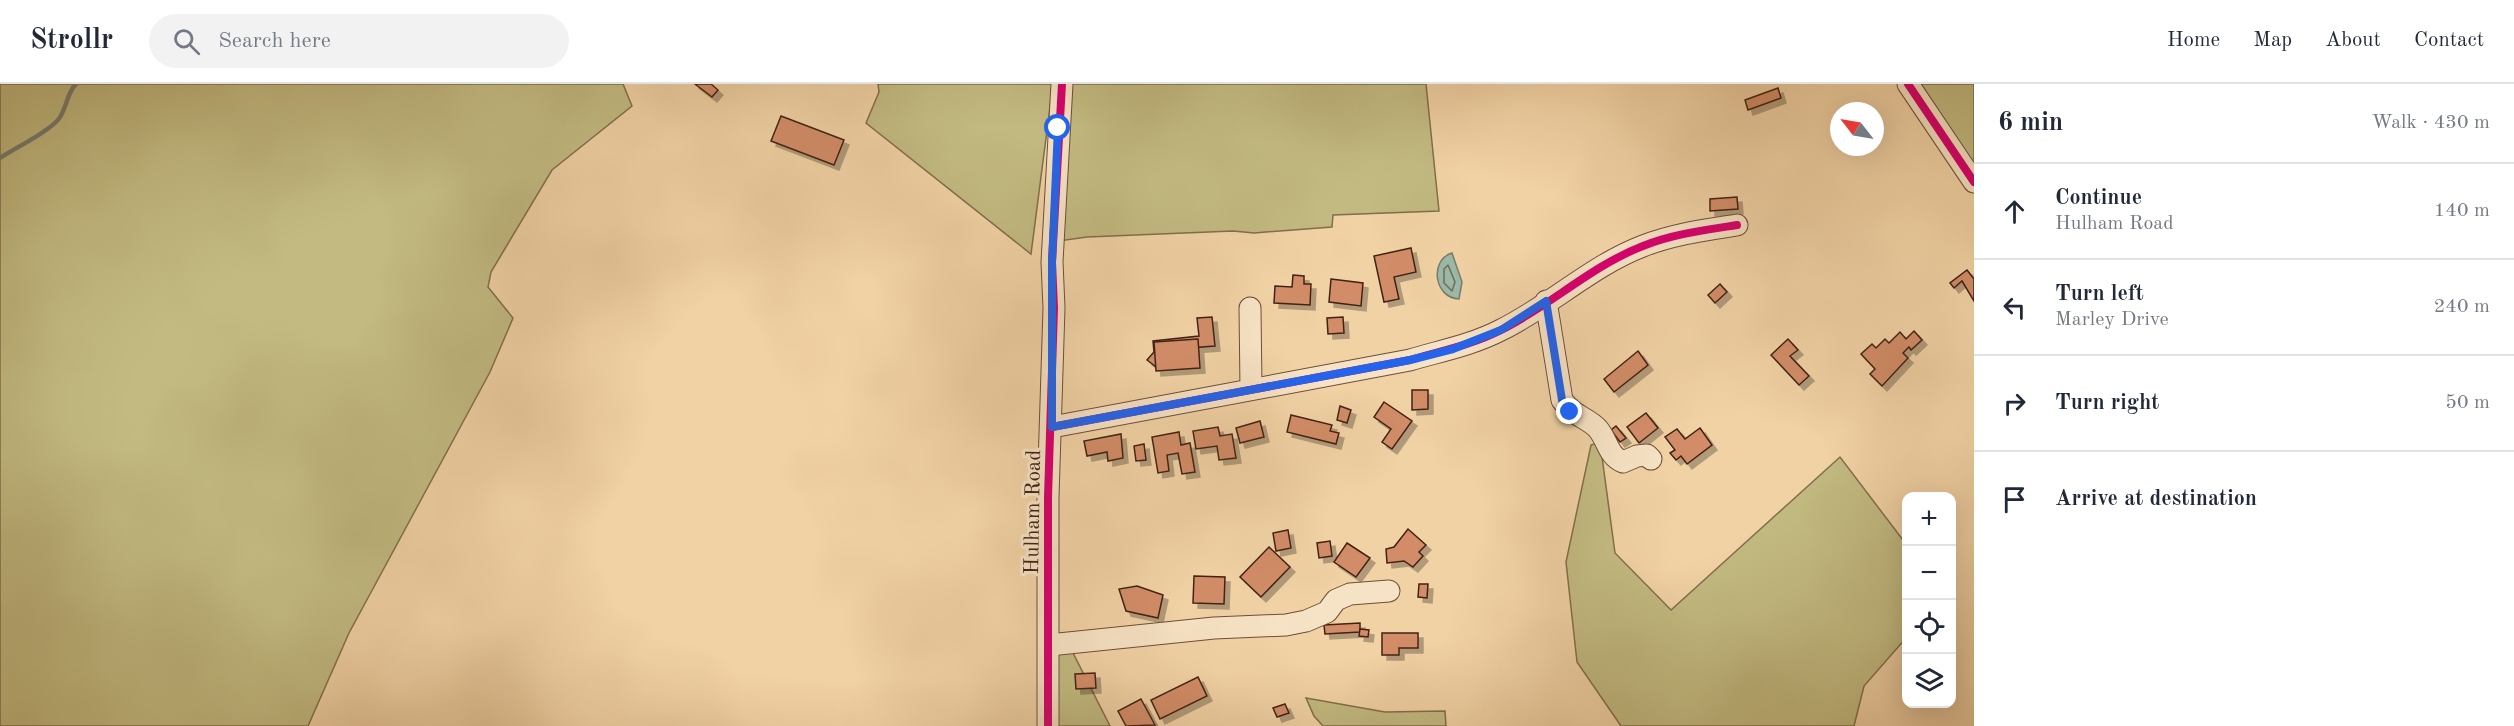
<!DOCTYPE html>
<meta charset="utf-8">
<style>
:root{--surface:#fff;--page:#f2f2f3;--text:#1f2937;--muted:#747a83;--line:#e0e1e3}
body{margin:0;font-family:"Old Standard TT",serif;background:var(--page);color:var(--text)}
.controls{position:absolute;right:18px;bottom:18px;display:grid;overflow:hidden;border-radius:12px;box-shadow:0 6px 24px #0002}
.controls button{width:54px;height:54px;display:grid;place-items:center;padding:0;border:0;border-bottom:2px solid var(--line);background:var(--surface);color:var(--text);font:30px sans-serif}
.compass{position:absolute;left:1830px;top:18px;width:54px;height:54px;border-radius:50%;background:var(--surface);box-shadow:0 6px 24px #0002;rotate:301deg}
.stop{position:absolute;width:18px;height:18px;margin:-14px;border:4px solid #2563eb;border-radius:50%;background:#fff}
.stop.end{background:#2563eb;border-color:#fff;box-shadow:0 2px 6px #0008}
.list{margin:0;padding:0;list-style:none}
h2{display:flex;justify-content:space-between;align-items:center;height:78px;margin:0;padding:0 24px;font-size:26px}
h2 small{font-size:20px;font-weight:400;color:var(--muted)}
.list li{display:grid;grid-template-columns:39px 1fr auto;gap:18px;align-items:center;box-sizing:border-box;height:96px;padding:0 24px;border-top:2px solid var(--line)}
.list b{display:block;font-size:22px;white-space:nowrap}
.list p{margin:0;font-size:20px;white-space:nowrap;color:var(--muted)}
.list em{font-size:20px;font-style:normal;color:var(--muted)}
.icon{flex:none;width:33px;height:33px;fill:none;stroke:currentColor;stroke-width:2;stroke-linecap:round;stroke-linejoin:round}
.map{position:relative;flex:none;width:1974px;height:642px;overflow:hidden}
header{display:flex;align-items:center;gap:36px;box-sizing:border-box;height:84px;padding:0 30px;background:var(--surface);border-bottom:2px solid var(--line)}
header strong{font-size:28px}
nav{display:flex;gap:33px;margin-inline-start:auto;font-size:21px}
.search{width:420px;height:54px;background:var(--page);display:flex;align-items:center;gap:15px;box-sizing:border-box;padding:0 21px;border-radius:33px;color:var(--muted);font-size:22px}
main{display:flex}
aside{flex:1;background:var(--surface)}
.map>svg:first-child{display:block}
</style>
<header>
<strong>Strollr</strong>
<div class="search"><svg class="icon" aria-label="search" viewBox="0 0 24 24"><circle cx="10" cy="10" r="6"/><path d="M15 15l6 6"/></svg>Search here</div>
<nav><a>Home</a><a>Map</a><a>About</a><a>Contact</a></nav>
</header>
<main>
<div class="map">
<svg width="1974" height="642" viewBox="0 0 1974 642">
<defs>
<filter id="shadow"><feDropShadow dx="5" dy="5" stdDeviation="0" flood-color="#0004"/></filter>
</defs>
<rect width="100%" height="100%" fill="#f1d2a5"/>
<filter id="stains"><feTurbulence type="fractalNoise" baseFrequency=".00333" numOctaves="4"/><feColorMatrix values="0 0 0 0 .2 0 0 0 0 .09 0 0 0 0 .02 0 0 0 .5 -.17"/></filter>
<radialGradient id="worn" r=".72"><stop offset=".6" stop-color="#630" stop-opacity="0"/><stop offset="1" stop-color="#630" stop-opacity=".3"/></radialGradient>
<g fill="#c2ba81" stroke="#826e4b" stroke-width="1.5">
<polygon points="0,0 623,0 632,22 552,86 491,188 488,203 513,234 490,288 349,549 308,642 0,642"/>
<polygon points="878,0 1053,0 1031,170 866,39 879,8"/>
<polygon points="1071,0 1426,0 1439,127 1333,131 1332,143 1254,149 1233,147 1087,153 1059,157"/>
<polygon points="1921,0 1974,0 1974,81 1968,72"/>
<polygon points="1600,358 1615,469 1671,526 1840,373 1906,460 1906,554 1864,602 1854,642 1621,642 1577,578 1566,478 1591,361"/>
<polygon points="1055,565 1073,569 1110,642 1058,642"/>
<polygon points="1306,614 1385,628 1445,627 1446,642 1323,642 1314,632"/>
</g>
<path fill="#9bb8a7" stroke="#777c6d" stroke-width="1.5" d="M 1452,169 L 1462,198 L 1459,215 C 1434,214 1429,176 1452,169 Z"/>
<g fill="none" stroke-linecap="round" stroke-linejoin="round">
<polygon stroke="#6e6d5e" stroke-width="1.5" points="1448,181 1455,198 1452,207 1444,199 1444,185"/>
<path stroke="#777c6d" stroke-width="4.5" d="M 0,74 C 18,62 42,52 57,37 C 67,27 66,9 76,0"/>
</g>
<g fill="#d28d68" stroke="#422215" stroke-width="1.5" filter="url(#shadow)">
<polygon points="695,0 711,0 718,6 712,13"/>
<polygon points="1778,4 1781,14 1748,26 1745,16"/>
<polygon points="781,32 844,56 834,81 771,57"/>
<polygon points="1737,113 1738,125 1710,127 1710,115"/>
<polygon points="1411,164 1416,188 1394,193 1399,215 1384,218 1374,172"/>
<polygon points="1967,186 1974,195 1974,217 1962,197 1954,204 1950,199"/>
<polygon points="1293,191 1304,192 1304,200 1311,200 1310,221 1274,219 1275,202 1292,203"/>
<polygon points="1331,195 1363,199 1361,222 1329,218"/>
<polygon points="1720,200 1727,208 1715,219 1708,211"/>
<polygon points="1212,233 1215,262 1176,265 1160,286 1147,276 1154,268 1153,257 1199,252 1197,234"/>
<polygon points="1343,233 1344,249 1328,250 1327,234"/>
<polygon points="1914,247 1922,256 1911,266 1909,263 1903,269 1908,274 1882,302 1870,290 1875,285 1861,270 1872,260 1876,264 1885,255 1889,259 1900,248 1906,255"/>
<polygon points="1198,255 1200,284 1156,287 1154,258"/>
<polygon points="1788,255 1798,266 1790,272 1809,292 1799,301 1771,271"/>
<polygon points="1638,267 1648,281 1614,308 1604,295"/>
<polygon points="1412,306 1428,306 1428,325 1412,326"/>
<polygon points="1384,318 1412,337 1392,365 1382,358 1391,345 1374,333"/>
<polygon points="1340,322 1351,326 1347,339 1337,336"/>
<polygon points="1646,329 1658,344 1639,359 1627,343"/>
<polygon points="1291,331 1332,341 1330,347 1339,349 1336,360 1287,348"/>
<polygon points="1260,337 1264,353 1240,359 1236,344"/>
<polygon points="1616,342 1626,354 1620,358 1611,346"/>
<polygon points="1218,343 1220,352 1232,350 1236,374 1219,376 1217,362 1196,365 1193,347"/>
<polygon points="1700,344 1712,361 1687,380 1681,372 1676,376 1670,369 1675,366 1665,353 1677,345 1685,355"/>
<polygon points="1179,348 1181,361 1190,359 1195,388 1182,390 1178,369 1167,371 1169,387 1158,389 1152,353"/>
<polygon points="1121,350 1123,374 1108,377 1107,368 1087,372 1084,357"/>
<polygon points="1144,360 1146,376 1136,377 1134,362"/>
<polygon points="1408,445 1426,461 1419,468 1423,472 1413,483 1404,477 1387,479 1386,465 1394,463"/>
<polygon points="1288,446 1291,464 1276,467 1273,449"/>
<polygon points="1330,457 1332,472 1319,474 1317,459"/>
<polygon points="1347,459 1370,474 1356,493 1334,478"/>
<polygon points="1269,463 1290,483 1261,513 1240,493"/>
<polygon points="1194,492 1225,493 1224,520 1193,519"/>
<polygon points="1419,500 1428,500 1427,514 1418,513"/>
<polygon points="1137,502 1163,511 1158,534 1126,527 1119,505"/>
<polygon points="1360,539 1360,548 1325,550 1324,541"/>
<polygon points="1360,545 1369,546 1368,553 1359,552"/>
<polygon points="1382,549 1418,549 1418,564 1399,564 1399,571 1382,571"/>
<polygon points="1095,589 1096,604 1076,605 1075,590"/>
<polygon points="1198,593 1207,612 1160,635 1151,616"/>
<polygon points="1141,615 1155,641 1126,642 1118,627"/>
<polygon points="1285,620 1289,629 1277,633 1273,624"/>
</g>
<g fill="none" stroke-linecap="round" stroke-linejoin="round">
<g stroke="#6e4e39" stroke-width="23">
<g id="minor">
<polyline points="1908,0 1974,98"/>
<path d="M 1546,217 L 1562,316 C 1574,333 1587,333 1598,345 C 1608,357 1608,372 1623,378 L 1637,372 L 1647,371 L 1651,375"/>
<polyline points="1250,224 1251,305"/>
<path d="M 1052,343 L 1410,276 C 1440,267 1472,261 1501,246 C 1550,222 1591,182 1643,162 C 1673,150 1705,146 1737,141"/>
<polyline points="1049,561 1214,544 1286,541 1306,537 1327,528 1336,516 1350,510 1389,507"/>
<polyline points="1048,642 1048,413 1054,224 1052,178 1062,0"/>
</g>
</g>
<use href="#minor" stroke="#f6e2c4" stroke-width="21"/>
<g stroke="#f6e2c4" stroke-width="11">
<g id="cycleway">
<polyline points="1908,0 1974,98"/>
<path d="M 1052,343 L 1410,276 C 1440,267 1472,261 1501,246 C 1550,222 1591,182 1643,162 C 1673,150 1705,146 1737,141"/>
<polyline points="1048,642 1048,413 1054,224 1052,178 1062,0"/>
</g>
</g>
<use href="#cycleway" stroke="#d6006c" stroke-width="8"/>
</g>
<g fill="none" stroke-linecap="round" stroke-linejoin="round">
<polyline stroke="#2563eb" stroke-width="8" points="1058,44 1052,178 1052,343 1410,276 1453,265 1501,246 1546,217 1562,316 1570,328"/>
</g>
<g text-anchor="middle" stroke-width="6" stroke-linejoin="round" paint-order="stroke">
<g font-size="21" fill="#422215" stroke="#f6e2c4">
<text transform="translate(1032 428) rotate(-89)" y="7">Hulham Road</text>
</g>
</g>
<rect width="100%" height="100%" filter="url(#stains)"/>
<rect width="100%" height="100%" fill="url(#worn)"/>
</svg>
<div class="controls">
<button>+</button>
<button>−</button>
<button><svg class="icon" aria-label="locate" viewBox="0 0 24 24"><circle cx="12" cy="12" r="6"/><path d="M12 2v4M12 18v4M2 12h4M18 12h4"/></svg></button>
<button><svg class="icon" aria-label="layers" viewBox="0 0 24 24"><path d="M12 4l9 5-9 5-9-5zM3 14l9 5 9-5"/></svg></button>
</div>
<svg class="compass" viewBox="-18 -18 36 36"><path d="M0-13l5 13h-10z" fill="#e53935"/><path d="M0 13l5-13h-10z" fill="#747a83"/></svg>
<div class="stop" style="left:1058px;top:44px"></div>
<div class="stop end" style="left:1570px;top:328px"></div>
</div>
<aside>
<h2>6 min<small>Walk · 430 m</small></h2>
<ul class="list">
<li><svg class="icon" aria-label="ahead" viewBox="0 0 24 24"><path d="M12 20V5M6 11l6-6 6 6"/></svg><div><b>Continue</b><p>Hulham Road</p></div><em>140 m</em></li>
<li><svg class="icon" aria-label="left" viewBox="0 0 24 24"><path d="M17 20v-9H6M10 6l-5 5 5 5"/></svg><div><b>Turn left</b><p>Marley Drive</p></div><em>240 m</em></li>
<li><svg class="icon" aria-label="right" viewBox="0 0 24 24"><path d="M7 20v-9h11M14 6l5 5-5 5"/></svg><div><b>Turn right</b></div><em>50 m</em></li>
<li><svg class="icon" aria-label="arrive" viewBox="0 0 24 24"><path d="M6 21V4h12l-3 4 3 4H6"/></svg><div><b>Arrive at destination</b></div></li>
</ul>
</aside>
</main>
